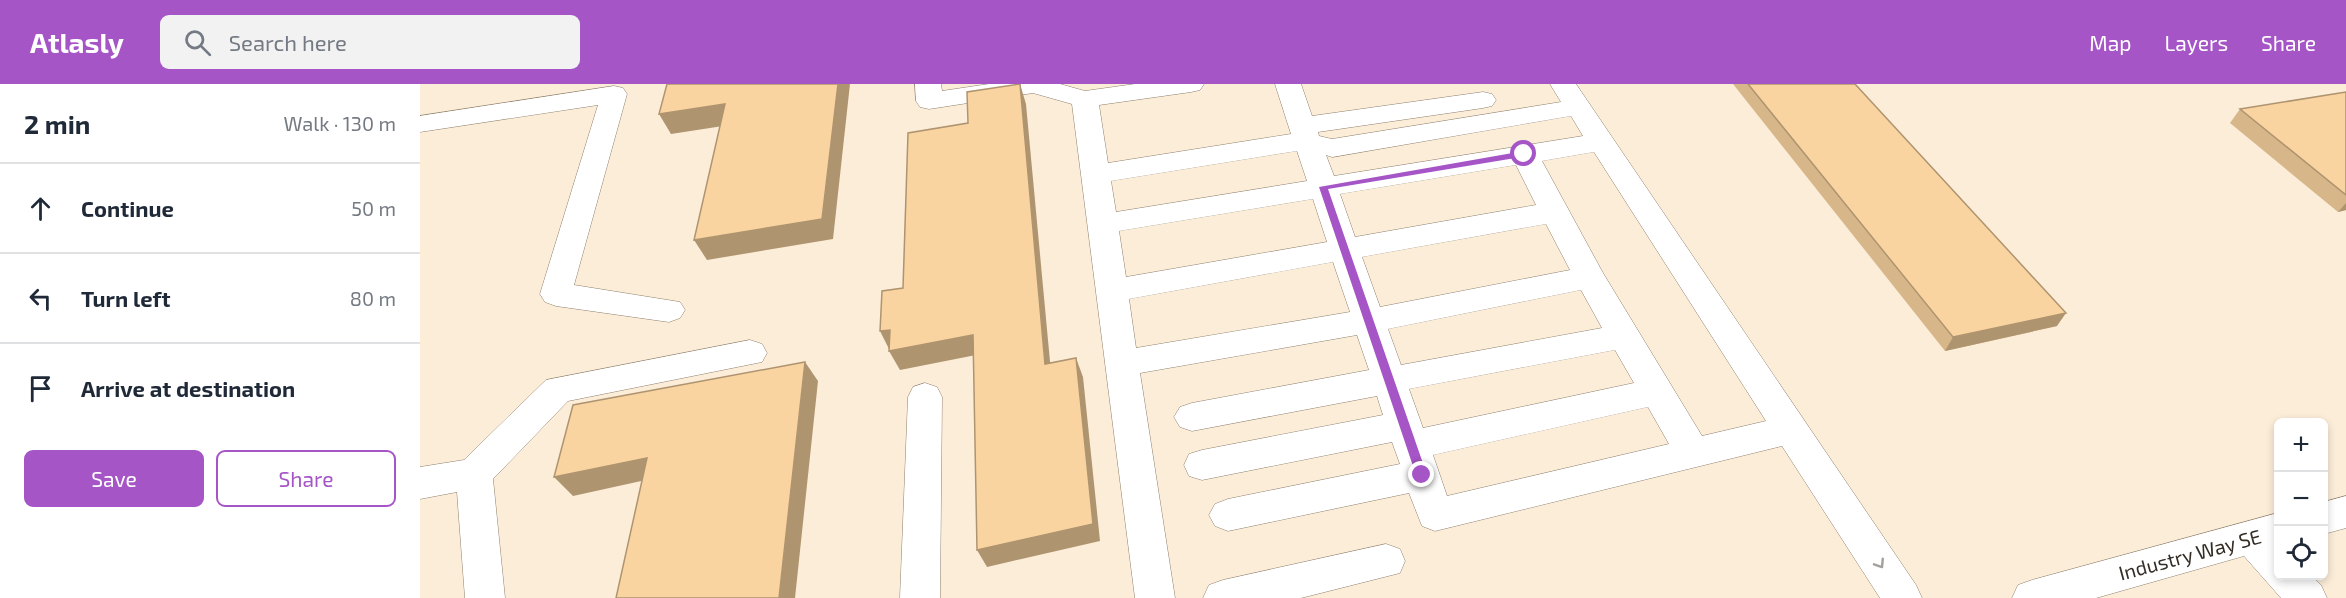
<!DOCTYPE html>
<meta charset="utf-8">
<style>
:root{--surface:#fff;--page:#f2f2f3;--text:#1f2937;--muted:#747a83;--line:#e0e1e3;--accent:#a555c6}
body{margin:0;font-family:"Exo 2",sans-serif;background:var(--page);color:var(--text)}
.controls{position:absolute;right:18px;bottom:18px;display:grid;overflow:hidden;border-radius:9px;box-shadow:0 3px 9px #0003}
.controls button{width:54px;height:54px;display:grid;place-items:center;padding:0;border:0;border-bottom:2px solid var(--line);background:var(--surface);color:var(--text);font:30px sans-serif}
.stop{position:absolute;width:18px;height:18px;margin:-14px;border:4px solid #a555c6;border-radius:50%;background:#fff}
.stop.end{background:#a555c6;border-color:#fff;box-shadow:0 2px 6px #0008}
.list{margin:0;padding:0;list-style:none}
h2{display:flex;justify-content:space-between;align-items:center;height:78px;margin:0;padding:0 24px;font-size:26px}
h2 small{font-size:20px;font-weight:400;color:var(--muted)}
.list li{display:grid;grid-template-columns:39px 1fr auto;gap:18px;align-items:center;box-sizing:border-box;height:90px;padding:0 24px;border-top:2px solid var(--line)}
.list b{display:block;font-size:22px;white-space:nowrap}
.list em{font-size:20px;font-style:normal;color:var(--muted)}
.actions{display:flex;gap:12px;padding:18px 24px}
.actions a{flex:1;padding:14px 0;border:2px solid var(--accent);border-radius:9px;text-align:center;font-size:21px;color:var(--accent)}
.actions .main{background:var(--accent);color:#fff}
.icon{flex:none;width:33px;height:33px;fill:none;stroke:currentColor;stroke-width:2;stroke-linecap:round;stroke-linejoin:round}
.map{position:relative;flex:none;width:1926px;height:514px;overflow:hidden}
header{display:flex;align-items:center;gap:36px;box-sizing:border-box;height:84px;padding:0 30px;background:var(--accent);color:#fff}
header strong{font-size:28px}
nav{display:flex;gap:33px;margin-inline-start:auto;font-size:21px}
.search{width:420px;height:54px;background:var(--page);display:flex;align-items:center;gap:15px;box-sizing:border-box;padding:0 21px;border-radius:9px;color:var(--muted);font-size:22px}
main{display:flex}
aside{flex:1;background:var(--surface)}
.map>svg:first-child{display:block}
</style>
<header>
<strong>Atlasly</strong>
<div class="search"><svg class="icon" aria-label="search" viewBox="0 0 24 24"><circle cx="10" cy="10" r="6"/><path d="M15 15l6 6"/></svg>Search here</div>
<nav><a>Map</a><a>Layers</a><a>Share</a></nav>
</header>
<main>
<aside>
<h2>2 min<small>Walk · 130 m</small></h2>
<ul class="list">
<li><svg class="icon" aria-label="ahead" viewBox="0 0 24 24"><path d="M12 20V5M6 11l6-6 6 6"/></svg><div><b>Continue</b></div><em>50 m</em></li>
<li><svg class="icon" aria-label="left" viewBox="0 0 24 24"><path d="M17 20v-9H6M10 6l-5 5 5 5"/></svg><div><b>Turn left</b></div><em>80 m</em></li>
<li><svg class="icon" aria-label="arrive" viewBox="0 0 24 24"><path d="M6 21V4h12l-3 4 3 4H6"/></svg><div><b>Arrive at destination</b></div></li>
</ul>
<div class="actions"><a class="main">Save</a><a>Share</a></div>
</aside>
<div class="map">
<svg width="1926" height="514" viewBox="0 0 1926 514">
<rect width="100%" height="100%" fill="#fcedd9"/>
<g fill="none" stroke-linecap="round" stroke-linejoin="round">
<g stroke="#8e806e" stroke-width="1">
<g id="minor">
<path d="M 495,0 L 521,0 L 522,7 L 569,0 L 640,0 L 665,7 L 715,0 L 784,0 L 780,6 L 771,8 L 679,21 L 688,79 L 871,50 L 855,0 L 881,0 L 892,32 L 1063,8 L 1072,10 L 1076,16 L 1072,22 L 1063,24 L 898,48 L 899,52 L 912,55 L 1141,18 L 1130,0 L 1156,0 L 1496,501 L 1502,514 L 1460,514 L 1362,362 L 1015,447 L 1002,442 L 989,409 L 808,447 L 795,442 L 789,431 L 795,420 L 808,415 L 980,380 L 972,358 L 782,396 L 769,392 L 764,381 L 769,370 L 782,366 L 963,331 L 957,312 L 772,347 L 760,343 L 754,333 L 760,323 L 772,319 L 949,286 L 937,251 L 720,289 L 755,514 L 715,514 L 652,20 L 613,9 L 509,25 L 500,23 L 496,17 ZM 1151,32 L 1163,52 L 914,92 L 906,71 L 912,73 ZM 877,67 L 887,97 L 696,128 L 691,97 ZM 1174,68 L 1346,337 L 1282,352 L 1183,189 L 1122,77 ZM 1096,81 L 1116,121 L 935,153 L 920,110 ZM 893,115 L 907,158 L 706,193 L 699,147 ZM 1126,140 L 1150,186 L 960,223 L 942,173 ZM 913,178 L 930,228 L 716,264 L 709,215 ZM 1161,206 L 1182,244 L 981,281 L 968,245 ZM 1195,266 L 1214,299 L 1003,344 L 989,305 ZM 1228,323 L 1249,360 L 1027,412 L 1013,371 Z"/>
<polygon points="194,2 203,4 207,10 154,201 260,218 265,226 260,234 249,238 136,222 125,218 120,210 178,21 0,48 0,32"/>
<polygon points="330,256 342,260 347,269 342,278 148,317 73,395 85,514 45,514 37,408 0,415 0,383 44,376 126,296"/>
<polygon points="505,299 517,303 522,313 520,514 480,514 488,313 493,303"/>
<polygon points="1926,412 1926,444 1904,450 1904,418"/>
<polygon points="1858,429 1858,492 1892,492 1901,501 1907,514 1861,514 1824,472 1676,514 1592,514 1598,501 1612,496"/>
<polygon points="966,460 980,465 985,477 980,489 881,514 783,514 789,501 803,496"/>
</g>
</g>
<use href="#minor" fill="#fff" fill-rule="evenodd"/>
</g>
<g fill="#d7b68a">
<polygon points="1313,0 1435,0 1637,242 1525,267"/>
<polygon points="1926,8 1926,126 1918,128 1810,39 1820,25"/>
</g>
<g fill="#af9470">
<polygon points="418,0 430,0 413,155 287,176 274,156"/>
<polygon points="600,0 606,20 632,299 625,280"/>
<polygon points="305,20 316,40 251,50 239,30"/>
<polygon points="1926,119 1926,126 1918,128"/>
<polygon points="1646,229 1637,242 1525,267 1533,253"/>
<polygon points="470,246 470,267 460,247"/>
<polygon points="553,251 561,270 480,286 469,267"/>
<polygon points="656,274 663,293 680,457 567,483 557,466"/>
<polygon points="385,278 398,297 375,514 359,514"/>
<polygon points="227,374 244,392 153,412 134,393"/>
</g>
<g fill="#fad4a0" stroke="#af9470" stroke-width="1.5">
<polygon points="247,0 418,0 402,135 274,156 305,20 239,30"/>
<polygon points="600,0 625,280 656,274 673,440 557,466 553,251 469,267 470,246 460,247 462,207 483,204 488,49 548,39 547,8"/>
<polygon points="1328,0 1435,0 1646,229 1533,253"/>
<polygon points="1926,8 1926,111 1820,25"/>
<polygon points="385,278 359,514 196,514 227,374 134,393 153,321"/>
</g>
<defs><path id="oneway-chevron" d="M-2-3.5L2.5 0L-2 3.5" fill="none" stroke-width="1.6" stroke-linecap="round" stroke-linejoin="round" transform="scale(1.5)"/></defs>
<use stroke="#a3a09d" href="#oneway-chevron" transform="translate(1460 480) rotate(57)"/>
<polygon fill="#a555c6" points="1104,67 1107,72 908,105 1007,391 1002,395 996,391 899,103"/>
<g text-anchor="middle" stroke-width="5" stroke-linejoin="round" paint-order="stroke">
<g font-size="20" fill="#332d26" stroke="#fff">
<text transform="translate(1770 471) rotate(-15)" y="7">Industry Way SE</text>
</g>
</g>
</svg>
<div class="controls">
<button>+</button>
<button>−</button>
<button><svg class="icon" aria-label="locate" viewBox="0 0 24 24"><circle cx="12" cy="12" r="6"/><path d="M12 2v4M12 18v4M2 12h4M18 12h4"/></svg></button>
</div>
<div class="stop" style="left:1104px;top:70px"></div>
<div class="stop end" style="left:1002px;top:391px"></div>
</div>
</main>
